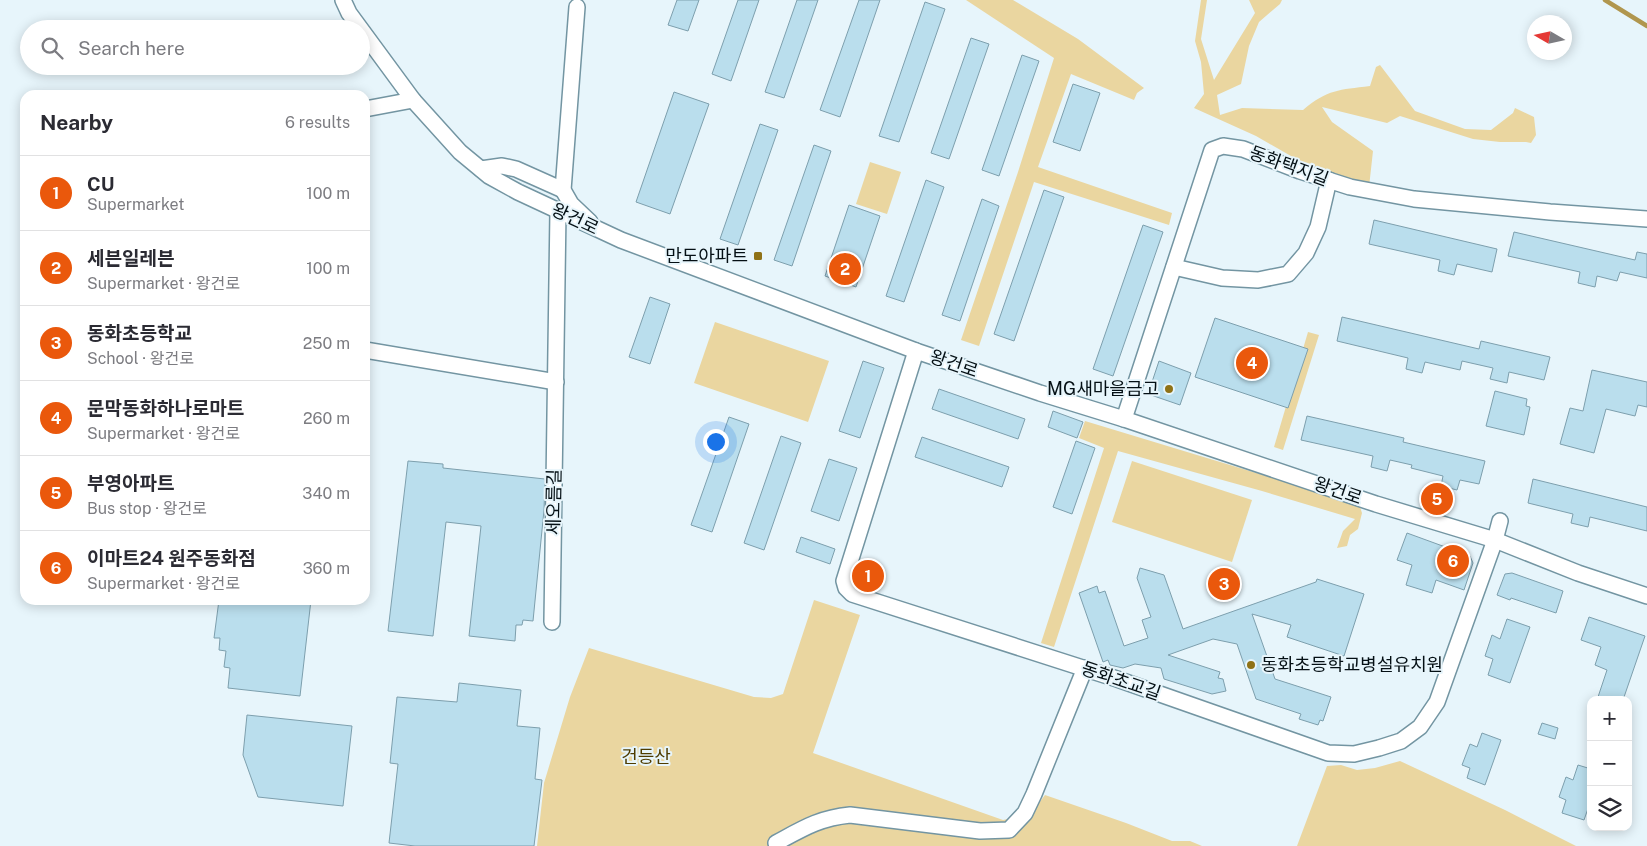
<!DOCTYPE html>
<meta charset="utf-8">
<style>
:root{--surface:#fff;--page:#f7f7f7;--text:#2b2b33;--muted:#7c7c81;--line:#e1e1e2;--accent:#ea580c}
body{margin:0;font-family:"Public Sans","Noto Sans KR",sans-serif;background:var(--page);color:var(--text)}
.controls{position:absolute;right:15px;bottom:15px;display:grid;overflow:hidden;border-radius:10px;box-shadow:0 2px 12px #0003}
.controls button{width:45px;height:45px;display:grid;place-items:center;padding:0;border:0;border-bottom:1px solid var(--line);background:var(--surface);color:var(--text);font:25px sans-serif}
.compass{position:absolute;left:1527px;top:15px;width:45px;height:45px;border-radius:50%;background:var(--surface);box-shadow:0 2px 12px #0003;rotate:279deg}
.you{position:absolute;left:715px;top:441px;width:18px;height:18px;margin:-12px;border:4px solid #fff;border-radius:50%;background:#1a73e8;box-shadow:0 0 0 8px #1a73e833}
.badge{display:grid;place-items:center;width:32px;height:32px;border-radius:50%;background:var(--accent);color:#fff;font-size:16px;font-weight:700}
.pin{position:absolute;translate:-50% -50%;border:2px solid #fff;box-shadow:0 1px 5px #0006}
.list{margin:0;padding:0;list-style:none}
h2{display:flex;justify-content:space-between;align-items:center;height:65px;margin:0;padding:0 20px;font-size:21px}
h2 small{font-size:16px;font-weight:400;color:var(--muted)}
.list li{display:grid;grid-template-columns:32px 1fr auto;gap:15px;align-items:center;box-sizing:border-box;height:75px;padding:0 20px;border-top:1px solid var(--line)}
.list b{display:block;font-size:19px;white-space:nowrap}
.list p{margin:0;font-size:16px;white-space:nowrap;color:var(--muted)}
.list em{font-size:16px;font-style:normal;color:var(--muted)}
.icon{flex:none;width:28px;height:28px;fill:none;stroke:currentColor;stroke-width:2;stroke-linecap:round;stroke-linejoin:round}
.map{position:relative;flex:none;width:1647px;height:846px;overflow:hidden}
.search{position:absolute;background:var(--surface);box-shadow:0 2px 12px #0003;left:20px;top:20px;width:350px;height:55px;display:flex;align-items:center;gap:12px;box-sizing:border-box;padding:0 18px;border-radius:28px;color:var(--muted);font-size:19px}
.panel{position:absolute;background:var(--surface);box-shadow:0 2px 12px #0003;left:20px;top:90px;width:350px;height:515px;border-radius:15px}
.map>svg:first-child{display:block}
</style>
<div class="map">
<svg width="1647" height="846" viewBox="0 0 1647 846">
<rect width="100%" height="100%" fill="#e7f5fb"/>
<g fill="#ead6a0">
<polygon points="966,0 1013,0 1078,39 1144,88 1137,93 1134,100 1071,74 1038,167 1172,213 1169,225 1034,182 979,346 961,340 1018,172 1054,58"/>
<path d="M 1201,0 L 1207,0 L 1201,39 L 1214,80 L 1255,13 L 1249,0 L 1282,0 L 1280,4 L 1259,22 L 1249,46 L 1241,84 L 1217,95 L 1220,115 L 1242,108 L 1303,110 C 1328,89 1339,90 1370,86 L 1376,67 L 1380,65 L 1415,111 L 1465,129 L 1491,130 L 1513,113 L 1515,108 L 1534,117 L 1536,135 L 1531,143 L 1526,142 L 1500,142 L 1473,139 L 1400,116 L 1387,123 L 1322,107 L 1332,122 L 1373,151 L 1369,187 L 1335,176 L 1298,160 L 1256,136 L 1194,108 L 1204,94 L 1201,62 L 1195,41 Z"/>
<polygon points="870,162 901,172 887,214 856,204"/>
<polygon points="715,322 829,361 808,422 694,383"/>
<polygon points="1308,332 1319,335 1283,450 1274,447"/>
<polygon points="1085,421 1359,504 1362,513 1358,529 1350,535 1347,546 1337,548 1343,531 1355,519 1262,491 1118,451 1054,647 1041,643 1104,448 1079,438"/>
<polygon points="1132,461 1252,500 1232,562 1112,522"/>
<polygon points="814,600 860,615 813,753 1003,820 1017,817 1006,825 987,826 893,813 837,809 811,819 772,846 537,846 544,783 570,697 589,648 754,697 771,698 783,694"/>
<polygon points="1400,761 1505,810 1576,846 1297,846 1327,766 1341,765 1357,770 1375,768"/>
<polygon points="1045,795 1126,823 1172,841 1190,841 1202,846 783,846 816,830 846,821 1020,828"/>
</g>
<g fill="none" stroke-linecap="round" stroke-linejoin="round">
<polyline stroke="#b0964e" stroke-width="4.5" points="1605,0 1647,26"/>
</g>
<g fill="#badeed" stroke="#7d9fad">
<polygon points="677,0 699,0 688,31 668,25"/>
<polygon points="738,0 759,0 731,81 712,74"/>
<polygon points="797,0 818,0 784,98 765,92"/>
<polygon points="859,0 880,0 840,117 820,110"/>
<polygon points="925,2 945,9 899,142 879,136"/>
<polygon points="971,38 989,44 949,159 931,153"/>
<polygon points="1022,55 1039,61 999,176 982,170"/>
<polygon points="1073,84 1100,93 1080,151 1053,142"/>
<polygon points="674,92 709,104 670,214 636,202"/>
<polygon points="760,124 778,130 738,245 720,239"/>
<polygon points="814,145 831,151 792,266 774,260"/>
<polygon points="926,180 944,187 904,302 886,296"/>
<polygon points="1044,190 1064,197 1014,341 994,334"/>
<polygon points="982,199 999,206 960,321 942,315"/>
<polygon points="849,205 880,216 856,287 825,276"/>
<polygon points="1374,220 1497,249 1492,272 1457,264 1454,275 1438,271 1440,260 1369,244"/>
<polygon points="1143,225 1163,232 1113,376 1093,369"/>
<polygon points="1514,232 1635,260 1637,252 1647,254 1647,278 1620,272 1617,281 1597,276 1595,287 1578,283 1580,272 1508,256"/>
<polygon points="650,297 670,304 650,364 629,357"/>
<polygon points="1342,317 1479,349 1481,341 1550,357 1544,380 1509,372 1507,383 1490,379 1493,368 1462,361 1460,370 1425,362 1422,373 1406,369 1408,358 1337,341"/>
<polygon points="1215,318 1308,349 1288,408 1195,377"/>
<polygon points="863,361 884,368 860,438 839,431"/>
<polygon points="1159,361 1191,373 1180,405 1148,394"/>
<polygon points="1592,370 1647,382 1647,407 1638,405 1635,416 1606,409 1594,453 1560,444 1570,408 1583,411"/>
<polygon points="939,389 1025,419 1018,439 932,409"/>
<polygon points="1495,391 1527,399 1526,406 1530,407 1524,435 1486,426"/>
<polygon points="1053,411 1083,422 1077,438 1048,427"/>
<polygon points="1307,416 1404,438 1403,442 1485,461 1479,484 1460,480 1457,490 1441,486 1443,476 1411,468 1412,465 1390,460 1387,471 1371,467 1373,456 1301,440"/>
<polygon points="729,417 749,424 712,532 691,525"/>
<polygon points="781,436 801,443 764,550 744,543"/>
<polygon points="922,437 1009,467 1002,487 915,457"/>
<polygon points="1076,441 1095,448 1072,514 1053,507"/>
<polygon points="829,459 857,468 839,521 811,511"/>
<polygon points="408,461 443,464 443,468 545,479 544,510 533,621 523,620 522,625 516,625 515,641 469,636 481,526 446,522 433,636 388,631"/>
<polygon points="1533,479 1647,507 1647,531 1590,517 1588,527 1571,523 1573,514 1528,503"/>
<polygon points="1407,533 1470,556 1473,563 1464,590 1436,580 1432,593 1406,585 1412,565 1397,560"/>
<polygon points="801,537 835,549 830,564 796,552"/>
<polygon points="1140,568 1164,575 1183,629 1316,582 1317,579 1364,594 1344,656 1287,637 1291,625 1252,614 1275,679 1331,697 1323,721 1320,720 1318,725 1299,719 1301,714 1256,699 1237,644 1213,639 1168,655 1220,672 1218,678 1223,679 1226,691 1212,694 1164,679 1161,668 1135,664 1123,668 1110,665 1108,660 1103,662 1079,593 1097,586 1099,593 1105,591 1124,646 1148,638 1142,620 1151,617 1137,578"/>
<polygon points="1512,573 1563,591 1556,613 1511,598 1510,600 1497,595 1505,574"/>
<polygon points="219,600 311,600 300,696 228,688 230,668 224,667 226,651 219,650 220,638 214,638"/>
<polygon points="1589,617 1645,636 1623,700 1597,700 1607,670 1595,665 1601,647 1581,640"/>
<polygon points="1507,619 1530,627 1510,683 1488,675 1493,659 1485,656 1492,635 1500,639"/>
<polygon points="459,683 521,690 517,726 540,728 535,779 542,780 534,846 415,846 389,843 398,764 390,763 397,697 457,702"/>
<polygon points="247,715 352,726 343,806 258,797 243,755"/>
<polygon points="1542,723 1558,728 1555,739 1538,734"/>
<polygon points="1482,733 1501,740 1485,785 1467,778 1470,768 1462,765 1470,744 1477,747"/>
<polygon points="1578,765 1591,769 1591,800 1584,820 1562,813 1566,800 1559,797 1566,777 1573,780"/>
</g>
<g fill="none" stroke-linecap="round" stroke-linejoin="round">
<g stroke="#7395a2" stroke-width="18">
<g id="minor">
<polyline points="343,0 349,13 413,100 460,152 489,176 518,192 621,240 916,351 1040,393 1124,419 1376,504 1495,540 1578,573 1647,596"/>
<polyline points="577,7 563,190 571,204 590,222"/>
<polyline points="365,109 413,100"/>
<polyline points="481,169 502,166 516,169 563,190"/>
<polyline points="1174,267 1222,278 1258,280 1288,274 1306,253 1318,227 1329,180"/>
<polyline points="365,350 556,382"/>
<polyline points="916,351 844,581 846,588 852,594 1117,679 1328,753 1354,754 1379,748 1401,741 1420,727 1437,702 1495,540 1500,521"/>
<polyline points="1124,419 1212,150 1223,146 1243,149 1300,171 1350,187 1414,199 1550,212 1647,219"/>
<polyline points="552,622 558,211"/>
<path d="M 776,843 C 802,829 819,818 850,815 L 980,831 L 1009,830 L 1025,813 L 1034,794 L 1085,668"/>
</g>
</g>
<use href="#minor" stroke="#fff" stroke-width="15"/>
</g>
<g fill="#8f7217" stroke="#e7f5fb" stroke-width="2">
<rect x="753" y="251" width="10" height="10" rx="2.5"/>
<circle cx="1169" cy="389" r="5"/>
<circle cx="1251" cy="665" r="5"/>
</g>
<g text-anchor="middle" stroke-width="4" stroke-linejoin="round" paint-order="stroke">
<g font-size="18" fill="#040f14" stroke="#e7f5fb">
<text transform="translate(1289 166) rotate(20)" y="6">동화택지길</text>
<text transform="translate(575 219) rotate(25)" y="6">왕건로</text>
<text transform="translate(954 364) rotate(19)" y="6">왕건로</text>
<text transform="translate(1338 491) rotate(19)" y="6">왕건로</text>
<text transform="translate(554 502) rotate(-89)" y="6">세오름길</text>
<text transform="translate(1121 681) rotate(19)" y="6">동화초교길</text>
</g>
<g font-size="18" fill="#040f14" stroke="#e7f5fb" text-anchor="end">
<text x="748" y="262">만도아파트</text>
<text x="1159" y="395">MG새마을금고</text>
<text x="1261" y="671" text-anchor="start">동화초등학교병설유치원</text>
</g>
<g font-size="18" fill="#4e3c00" stroke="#e7f5fb">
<text x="646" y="763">건등산</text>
</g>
</g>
</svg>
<div class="controls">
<button>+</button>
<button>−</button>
<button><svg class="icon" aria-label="layers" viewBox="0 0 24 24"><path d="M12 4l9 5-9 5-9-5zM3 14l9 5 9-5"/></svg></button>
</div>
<svg class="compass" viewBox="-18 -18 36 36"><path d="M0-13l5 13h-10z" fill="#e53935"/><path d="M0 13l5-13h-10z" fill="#7c7c81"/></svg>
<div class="you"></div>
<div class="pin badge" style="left:868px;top:576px">1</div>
<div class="pin badge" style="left:845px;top:269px">2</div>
<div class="pin badge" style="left:1224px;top:584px">3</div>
<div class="pin badge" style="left:1252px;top:363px">4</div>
<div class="pin badge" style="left:1437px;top:499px">5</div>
<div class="pin badge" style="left:1453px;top:561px">6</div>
<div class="search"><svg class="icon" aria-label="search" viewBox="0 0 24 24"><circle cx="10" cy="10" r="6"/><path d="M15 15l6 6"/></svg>Search here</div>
<section class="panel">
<h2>Nearby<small>6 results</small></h2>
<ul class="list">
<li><span class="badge">1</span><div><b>CU</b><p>Supermarket</p></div><em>100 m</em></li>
<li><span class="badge">2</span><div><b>세븐일레븐</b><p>Supermarket · 왕건로</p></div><em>100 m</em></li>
<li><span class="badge">3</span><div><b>동화초등학교</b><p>School · 왕건로</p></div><em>250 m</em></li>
<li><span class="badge">4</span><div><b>문막동화하나로마트</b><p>Supermarket · 왕건로</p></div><em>260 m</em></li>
<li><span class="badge">5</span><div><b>부영아파트</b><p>Bus stop · 왕건로</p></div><em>340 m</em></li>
<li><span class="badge">6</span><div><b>이마트24 원주동화점</b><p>Supermarket · 왕건로</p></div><em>360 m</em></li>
</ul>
</section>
</div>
